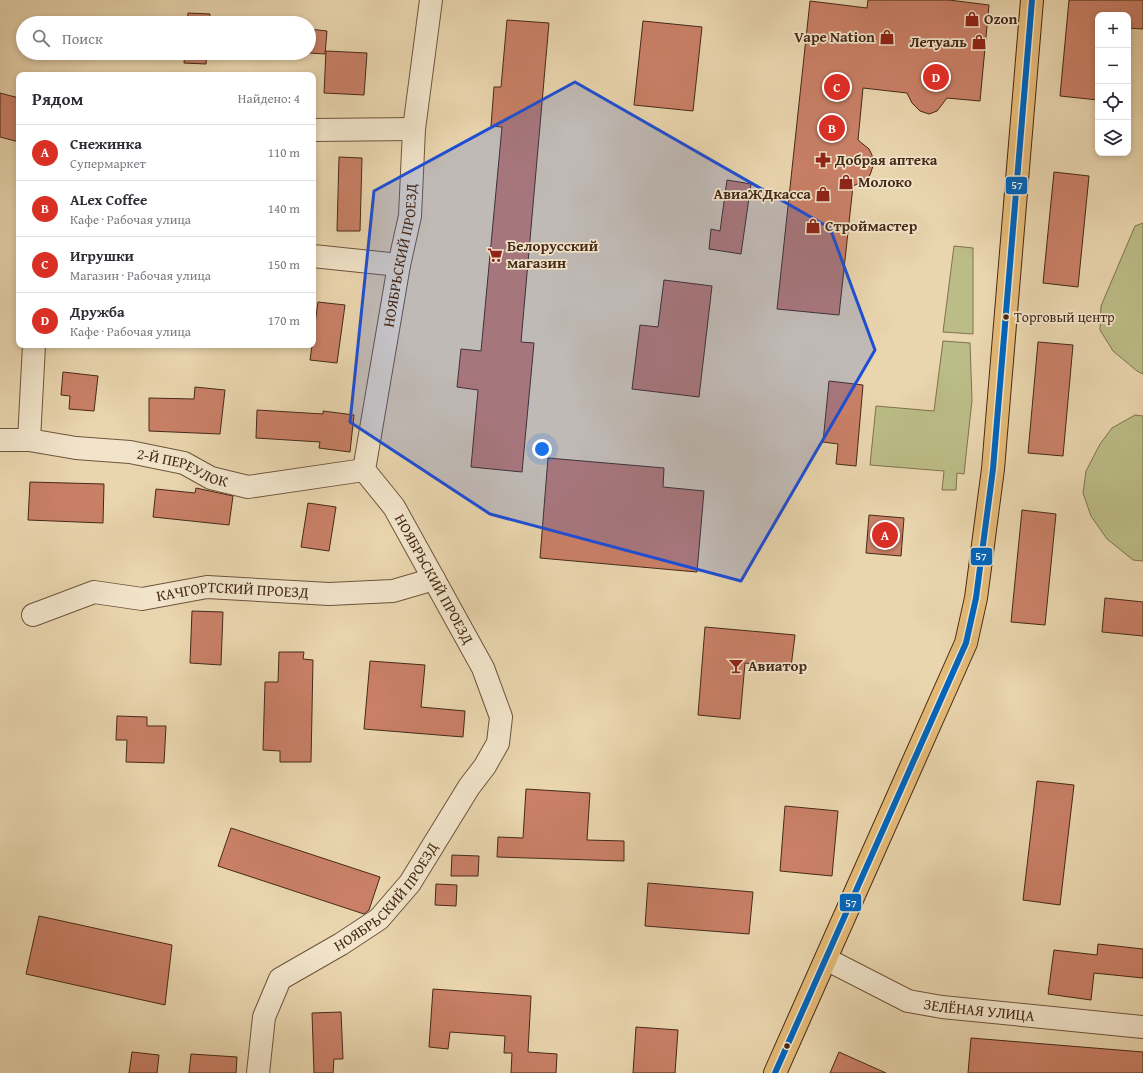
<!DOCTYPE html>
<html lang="ru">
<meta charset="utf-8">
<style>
:root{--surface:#fff;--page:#f7f7f7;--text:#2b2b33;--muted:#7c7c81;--line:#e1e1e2;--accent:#d93025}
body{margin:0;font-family:"Gentium Book Plus",serif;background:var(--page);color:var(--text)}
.controls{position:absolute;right:12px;top:12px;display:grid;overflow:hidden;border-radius:8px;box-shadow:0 2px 6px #0003}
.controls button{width:36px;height:36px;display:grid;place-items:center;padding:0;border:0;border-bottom:1px solid var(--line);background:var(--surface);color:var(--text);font:20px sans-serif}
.you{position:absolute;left:542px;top:449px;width:14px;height:14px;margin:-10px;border:3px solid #fff;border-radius:50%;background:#1a73e8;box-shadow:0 0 0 6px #1a73e833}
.badge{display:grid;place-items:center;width:26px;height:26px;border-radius:50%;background:var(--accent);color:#fff;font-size:13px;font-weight:700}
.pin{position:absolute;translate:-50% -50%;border:2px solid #fff;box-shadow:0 1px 4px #0006}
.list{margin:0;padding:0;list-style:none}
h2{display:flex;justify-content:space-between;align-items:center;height:52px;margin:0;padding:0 16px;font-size:17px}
h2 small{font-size:13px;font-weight:400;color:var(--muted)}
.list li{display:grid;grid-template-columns:26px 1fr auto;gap:12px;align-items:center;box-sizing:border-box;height:56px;padding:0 16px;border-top:1px solid var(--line)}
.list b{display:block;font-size:15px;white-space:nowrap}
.list p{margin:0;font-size:13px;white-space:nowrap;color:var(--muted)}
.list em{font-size:13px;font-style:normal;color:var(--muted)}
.icon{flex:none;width:22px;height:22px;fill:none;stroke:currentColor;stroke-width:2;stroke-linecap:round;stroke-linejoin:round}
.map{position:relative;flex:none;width:1143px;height:1073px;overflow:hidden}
.search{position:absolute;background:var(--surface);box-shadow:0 2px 6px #0003;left:16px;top:16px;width:300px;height:44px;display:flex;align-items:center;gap:10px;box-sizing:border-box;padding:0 14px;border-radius:22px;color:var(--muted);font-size:15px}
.panel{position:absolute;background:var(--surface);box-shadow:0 2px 6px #0003;left:16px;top:72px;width:300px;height:276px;border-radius:8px}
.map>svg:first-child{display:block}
</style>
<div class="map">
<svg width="1143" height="1073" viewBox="0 0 1143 1073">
<rect width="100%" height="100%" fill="#e9d5ae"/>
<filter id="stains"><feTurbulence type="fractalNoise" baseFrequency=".005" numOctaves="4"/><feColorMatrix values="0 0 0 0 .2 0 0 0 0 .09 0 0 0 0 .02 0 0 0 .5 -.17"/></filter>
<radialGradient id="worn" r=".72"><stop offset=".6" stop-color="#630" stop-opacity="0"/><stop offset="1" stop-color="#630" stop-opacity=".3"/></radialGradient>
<g fill="#bbbc87" stroke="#80724e">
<polygon points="1143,223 1143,374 1137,371 1113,351 1100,330 1101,306 1135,226"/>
<polygon points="954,246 973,248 973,334 943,332"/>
<polygon points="943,341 970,343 972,400 964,474 957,473 956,490 942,490 944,471 870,465 876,406 934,411"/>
<polygon points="1135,415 1143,416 1143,561 1133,560 1107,539 1091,516 1083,493 1086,471 1100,444 1112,428"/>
</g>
<g fill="#c98067" stroke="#462916">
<polygon points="868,0 949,0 989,5 980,101 947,98 937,111 929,114 920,111 912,103 907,93 863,88 858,140 869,149 872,155 873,166 870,175 866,180 853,186 839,315 777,309 810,1 867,8"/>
<polygon points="1069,0 1143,0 1143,29 1128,28 1128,15 1098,15 1098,100 1060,96"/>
<polygon points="188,13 210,14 209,23 187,23"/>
<polygon points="507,20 549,23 521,342 534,343 522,472 471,467 478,390 457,387 461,349 481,351 502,127 491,126 494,87 501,87"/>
<polygon points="643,21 702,27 693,111 634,105"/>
<polygon points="309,29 327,31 325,54 309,53"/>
<polygon points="326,51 367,53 364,95 324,93"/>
<polygon points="185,53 207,53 206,64 184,63"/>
<polygon points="0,93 19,98 19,142 0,137"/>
<polygon points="339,157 362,158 360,231 337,231"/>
<polygon points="1054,172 1089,176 1078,287 1043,283"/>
<polygon points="727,180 751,184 741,254 709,249 711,229 720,231"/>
<polygon points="664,280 712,286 699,397 632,389 640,325 658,327"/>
<polygon points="318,302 345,305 337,363 310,360"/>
<polygon points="1038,342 1073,345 1063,456 1028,453"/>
<polygon points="63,372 98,376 94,411 69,409 70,396 61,395"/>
<polygon points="829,381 863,385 856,466 836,464 838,444 823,442"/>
<polygon points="195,387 225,390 220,434 149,431 149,398 194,399"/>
<polygon points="257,410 323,414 323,411 354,415 350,452 319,448 320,442 256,438"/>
<polygon points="548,458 664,468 663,487 704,491 697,572 540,558"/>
<polygon points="30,482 104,484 103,523 28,520"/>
<polygon points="196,488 233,496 229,525 153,517 156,489 195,493"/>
<polygon points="308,503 336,507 329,551 301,547"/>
<polygon points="1022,510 1056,514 1045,625 1011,622"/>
<polygon points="869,515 904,518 901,556 866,553"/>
<polygon points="1105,598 1143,602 1143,636 1102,632"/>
<polygon points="192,611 223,612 221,665 190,663"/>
<polygon points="705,627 795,635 791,667 745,663 740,719 698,715"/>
<polygon points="279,652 304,652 303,659 313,660 311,762 280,762 280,751 263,750 265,682 278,682"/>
<polygon points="370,661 425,665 421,707 465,711 463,737 364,729"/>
<polygon points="117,716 147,717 147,726 166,726 164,763 126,762 127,740 116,740"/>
<polygon points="1037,781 1074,785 1060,905 1023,900"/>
<polygon points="526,789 590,793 587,840 624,841 624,861 497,857 498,837 523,838"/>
<polygon points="785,806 838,811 832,876 780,871"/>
<polygon points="231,828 380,877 369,910 364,914 218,866"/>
<polygon points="452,855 479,856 478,876 451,876"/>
<polygon points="648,883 753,892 749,934 645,926"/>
<polygon points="436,884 457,885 456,906 435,905"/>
<polygon points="39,916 172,945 165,1005 26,974"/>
<polygon points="1098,944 1143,949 1143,978 1094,973 1091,1000 1048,994 1054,950 1097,955"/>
<polygon points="433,989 531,996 528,1052 557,1054 556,1073 511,1073 512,1053 504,1053 505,1036 450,1032 448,1049 429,1047"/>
<polygon points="341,1012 343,1059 334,1059 333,1073 314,1073 312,1013"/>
<polygon points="636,1027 678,1030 675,1073 633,1073"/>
<polygon points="971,1038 1143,1052 1143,1073 968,1073"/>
<polygon points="132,1052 159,1055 157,1073 129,1073"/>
<polygon points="839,1052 886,1073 830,1073"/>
<polygon points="191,1054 237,1057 236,1073 189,1073"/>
</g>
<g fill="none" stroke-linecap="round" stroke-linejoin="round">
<g stroke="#6f543c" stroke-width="24">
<g id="minor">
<polyline points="313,130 414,129"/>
<polyline points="313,256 399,265"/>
<path id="s1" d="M 0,440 L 29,440 L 76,448 L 130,452 L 184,463 L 211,478 L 248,487 L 364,470"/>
<polyline points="29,440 34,345"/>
<path id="s2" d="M 33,615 L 94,592 L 142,599 L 207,587 L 329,594 L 393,591 L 434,579"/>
<path id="s3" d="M 826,959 L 908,1001 L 942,1007 L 1143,1027"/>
<path id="s4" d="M 258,1073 L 264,1017 L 280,979 L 341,944 L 379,919 L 410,883 L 469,787 L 485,766 L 498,743 L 501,717 L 483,668 L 394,507 L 364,470 L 399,265 L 410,216 L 414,129 L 431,0"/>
</g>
</g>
<g stroke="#462916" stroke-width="24">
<polyline id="primary" points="775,1073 966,643 976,598 993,469 1032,0"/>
</g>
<use href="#minor" stroke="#f1e4ca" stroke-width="22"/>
<use href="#primary" stroke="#e4ba77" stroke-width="22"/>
<g stroke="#f1e4ca" stroke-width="9">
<polyline id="bus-1" points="775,1073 966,643 976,598 993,469 1032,0"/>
</g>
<use href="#bus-1" stroke="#0065bd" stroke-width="6"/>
</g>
<path fill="#1d4ed8" fill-opacity="0.2" stroke="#1d4ed8" stroke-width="3" stroke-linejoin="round" d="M 575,82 L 830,228 L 875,350 L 741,581 L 490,514 L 350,422 L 374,191 Z"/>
<defs>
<g id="shop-bare" transform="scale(1.2)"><path d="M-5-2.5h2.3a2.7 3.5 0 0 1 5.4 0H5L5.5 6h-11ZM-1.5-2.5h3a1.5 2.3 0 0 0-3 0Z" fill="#8f2418" stroke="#f1e4ca" stroke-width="2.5" paint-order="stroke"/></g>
<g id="pharmacy-bare" transform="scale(1.2)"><path d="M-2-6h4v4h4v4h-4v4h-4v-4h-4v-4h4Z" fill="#8f2418" stroke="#f1e4ca" stroke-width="2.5" paint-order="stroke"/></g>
<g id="supermarket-bare" transform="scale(1.2)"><path d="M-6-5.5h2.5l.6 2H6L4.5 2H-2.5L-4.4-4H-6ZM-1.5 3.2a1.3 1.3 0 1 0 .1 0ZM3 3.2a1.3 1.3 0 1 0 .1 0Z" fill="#8f2418" stroke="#f1e4ca" stroke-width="2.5" paint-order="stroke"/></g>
<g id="bar-bare" transform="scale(1.2)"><path d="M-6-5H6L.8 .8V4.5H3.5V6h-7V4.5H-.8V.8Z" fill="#8f2418" stroke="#f1e4ca" stroke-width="2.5" paint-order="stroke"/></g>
</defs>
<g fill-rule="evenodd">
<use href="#shop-bare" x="972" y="19"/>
<use href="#shop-bare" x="887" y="37"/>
<use href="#shop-bare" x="979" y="42"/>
<use href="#pharmacy-bare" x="823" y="160"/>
<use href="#shop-bare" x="846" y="182"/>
<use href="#shop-bare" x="823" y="194"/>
<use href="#shop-bare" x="813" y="226"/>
<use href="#supermarket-bare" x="495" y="255"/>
<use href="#bar-bare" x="736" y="666"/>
</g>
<g fill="#462916" stroke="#f1e4ca" stroke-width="1.5">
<circle cx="1006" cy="317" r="3.5"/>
<circle cx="787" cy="1046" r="3.5"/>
</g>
<g text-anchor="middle" stroke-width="3.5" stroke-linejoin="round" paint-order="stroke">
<g font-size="14" fill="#462916" stroke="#f1e4ca" text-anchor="start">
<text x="1014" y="322">Торговый центр</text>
</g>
<g font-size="15" font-weight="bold" fill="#462916" stroke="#f1e4ca" text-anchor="start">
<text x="984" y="24">Ozon</text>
<text x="875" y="42" text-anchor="end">Vape Nation</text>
<text x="967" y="47" text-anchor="end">Летуаль</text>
<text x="835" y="165">Добрая аптека</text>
<text x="858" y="187">Молоко</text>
<text x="811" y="199" text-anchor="end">АвиаЖДкасса</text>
<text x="825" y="231">Строймастер</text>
<text x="507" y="251">Белорусский<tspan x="507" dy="17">магазин</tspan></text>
<text x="748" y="671">Авиатор</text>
</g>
<g font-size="15" fill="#462916" stroke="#f1e4ca">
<text dy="5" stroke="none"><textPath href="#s4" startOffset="954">НОЯБРЬСКИЙ ПРОЕЗД</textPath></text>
<text dy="5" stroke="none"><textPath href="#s1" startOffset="186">2-Й ПЕРЕУЛОК</textPath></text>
<text transform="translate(434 579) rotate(61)" y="5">НОЯБРЬСКИЙ ПРОЕЗД</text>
<text dy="5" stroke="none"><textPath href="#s2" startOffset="205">КАЧГОРТСКИЙ ПРОЕЗД</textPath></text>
<text dy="5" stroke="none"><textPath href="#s4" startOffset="234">НОЯБРЬСКИЙ ПРОЕЗД</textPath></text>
<text dy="5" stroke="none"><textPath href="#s3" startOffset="164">ЗЕЛЁНАЯ УЛИЦА</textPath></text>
</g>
</g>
<g stroke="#f1e4ca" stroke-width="1.5">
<rect x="1005" y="176" width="23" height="19" rx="4" fill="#0065bd"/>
<rect x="970" y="547" width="23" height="19" rx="4" fill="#0065bd"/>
<rect x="839" y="893" width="23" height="19" rx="4" fill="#0065bd"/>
</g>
<g font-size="11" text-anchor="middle" font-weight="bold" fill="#fff">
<text x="1017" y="189">57</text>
<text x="981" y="560">57</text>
<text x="851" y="907">57</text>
</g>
<rect width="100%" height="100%" filter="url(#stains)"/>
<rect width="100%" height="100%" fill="url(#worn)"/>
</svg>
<div class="controls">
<button>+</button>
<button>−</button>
<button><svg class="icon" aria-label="locate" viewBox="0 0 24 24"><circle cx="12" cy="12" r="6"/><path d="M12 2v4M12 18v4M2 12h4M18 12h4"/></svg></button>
<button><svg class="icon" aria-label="layers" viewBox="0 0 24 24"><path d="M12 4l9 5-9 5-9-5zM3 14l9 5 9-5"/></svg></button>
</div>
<div class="you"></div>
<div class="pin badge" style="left:885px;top:535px">A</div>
<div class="pin badge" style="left:832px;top:128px">B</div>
<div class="pin badge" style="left:837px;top:87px">C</div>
<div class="pin badge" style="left:936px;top:77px">D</div>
<div class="search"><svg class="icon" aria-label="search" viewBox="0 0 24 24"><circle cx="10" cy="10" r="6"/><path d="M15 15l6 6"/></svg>Поиск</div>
<section class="panel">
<h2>Рядом<small>Найдено: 4</small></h2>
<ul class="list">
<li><span class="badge">A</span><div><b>Снежинка</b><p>Супермаркет</p></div><em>110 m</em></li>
<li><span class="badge">B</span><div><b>ALex Coffee</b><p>Кафе · Рабочая улица</p></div><em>140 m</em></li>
<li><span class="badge">C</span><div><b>Игрушки</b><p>Магазин · Рабочая улица</p></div><em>150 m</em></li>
<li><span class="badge">D</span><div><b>Дружба</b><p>Кафе · Рабочая улица</p></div><em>170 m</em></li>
</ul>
</section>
</div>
